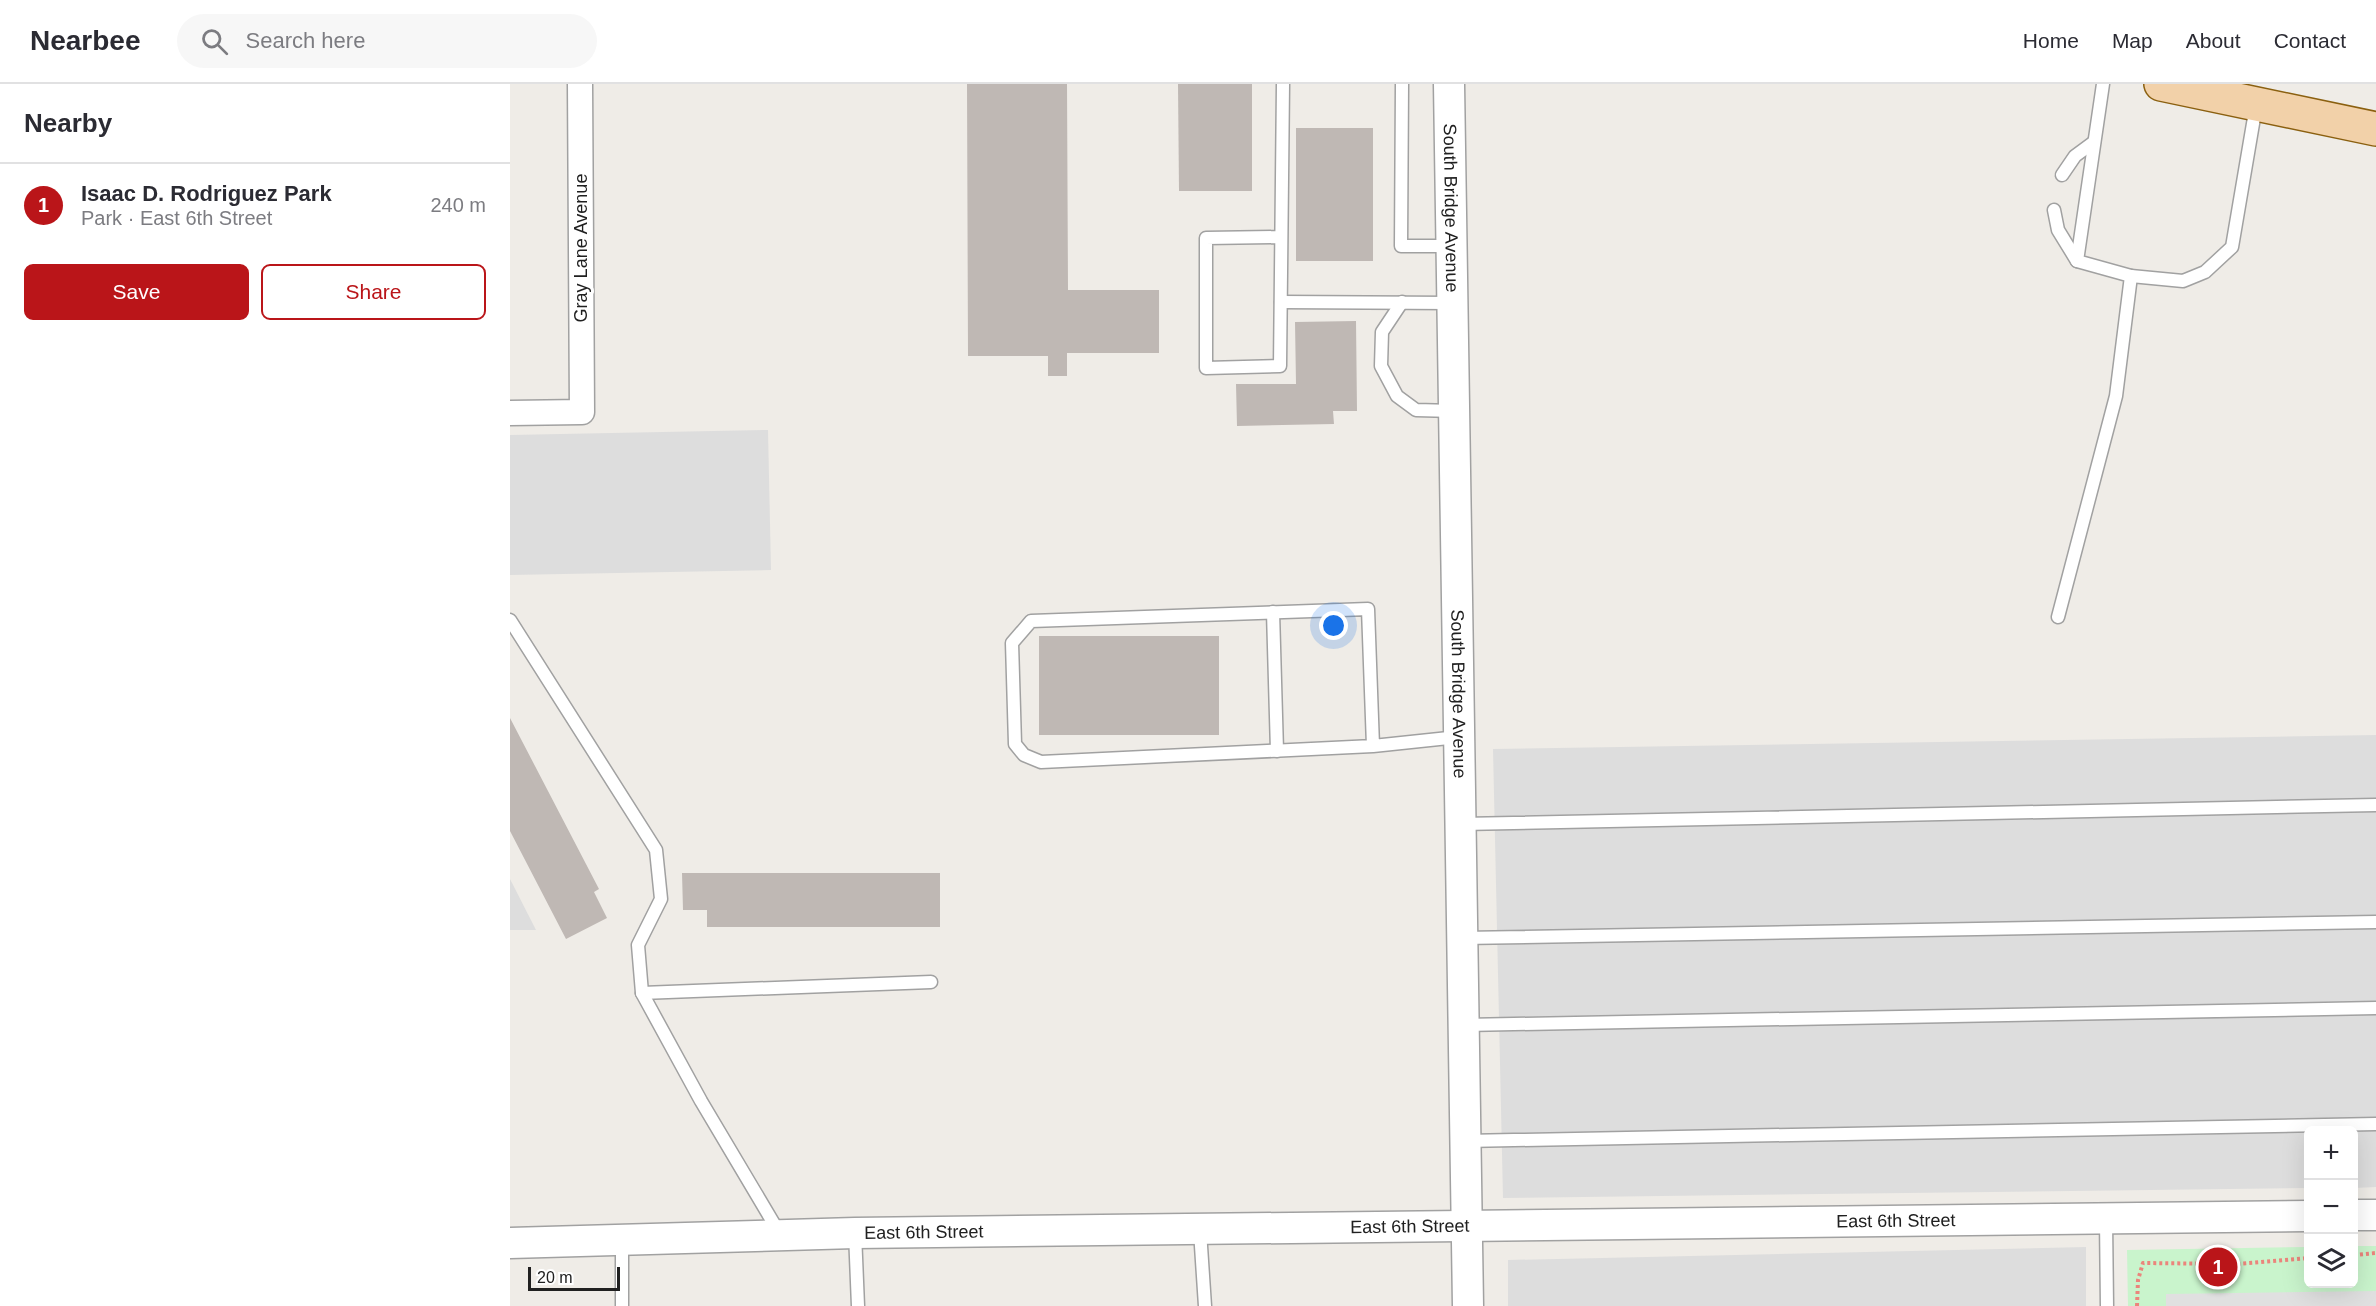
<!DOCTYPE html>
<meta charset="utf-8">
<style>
:root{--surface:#fff;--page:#f7f7f7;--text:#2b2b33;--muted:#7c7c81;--line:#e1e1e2;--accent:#ba1519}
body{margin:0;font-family:Arial,sans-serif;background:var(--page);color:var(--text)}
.controls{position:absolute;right:18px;bottom:18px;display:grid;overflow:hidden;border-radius:9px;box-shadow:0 6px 24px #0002}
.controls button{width:54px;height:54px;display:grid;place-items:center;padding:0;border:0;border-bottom:2px solid var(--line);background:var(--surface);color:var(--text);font:30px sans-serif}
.scale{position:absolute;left:18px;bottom:15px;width:92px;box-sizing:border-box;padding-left:6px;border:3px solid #202020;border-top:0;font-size:16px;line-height:21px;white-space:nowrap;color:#202020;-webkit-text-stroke:4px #fff;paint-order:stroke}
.you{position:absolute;left:824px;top:542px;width:21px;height:21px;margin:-15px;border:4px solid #fff;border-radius:50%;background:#1a73e8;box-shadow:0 0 0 9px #1a73e833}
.badge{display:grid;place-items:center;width:39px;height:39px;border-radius:50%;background:var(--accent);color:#fff;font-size:20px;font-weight:700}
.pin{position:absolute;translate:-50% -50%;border:3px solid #fff;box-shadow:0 2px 6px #0006}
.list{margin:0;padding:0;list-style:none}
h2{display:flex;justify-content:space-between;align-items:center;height:78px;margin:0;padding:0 24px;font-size:26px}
h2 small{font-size:20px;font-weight:400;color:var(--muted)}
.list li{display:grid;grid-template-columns:39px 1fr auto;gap:18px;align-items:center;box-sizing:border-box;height:84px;padding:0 24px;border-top:2px solid var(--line)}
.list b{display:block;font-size:22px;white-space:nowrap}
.list p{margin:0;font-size:20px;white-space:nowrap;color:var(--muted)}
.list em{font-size:20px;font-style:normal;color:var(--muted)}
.actions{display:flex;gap:12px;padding:18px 24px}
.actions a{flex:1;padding:14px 0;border:2px solid var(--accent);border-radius:9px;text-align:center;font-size:21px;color:var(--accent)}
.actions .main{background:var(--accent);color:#fff}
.icon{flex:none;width:33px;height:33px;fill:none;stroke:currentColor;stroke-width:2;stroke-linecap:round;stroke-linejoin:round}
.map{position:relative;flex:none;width:1866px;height:1222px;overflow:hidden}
header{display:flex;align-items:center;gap:36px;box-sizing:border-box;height:84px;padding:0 30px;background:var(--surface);border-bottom:2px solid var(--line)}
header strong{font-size:28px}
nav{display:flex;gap:33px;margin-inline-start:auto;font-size:21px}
.search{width:420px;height:54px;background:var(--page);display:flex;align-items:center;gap:15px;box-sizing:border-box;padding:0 21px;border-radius:33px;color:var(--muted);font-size:22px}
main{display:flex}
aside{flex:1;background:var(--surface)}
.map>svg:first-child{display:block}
</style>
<header>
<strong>Nearbee</strong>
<div class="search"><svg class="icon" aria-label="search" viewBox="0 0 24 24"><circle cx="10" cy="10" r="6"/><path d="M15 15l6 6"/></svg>Search here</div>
<nav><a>Home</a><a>Map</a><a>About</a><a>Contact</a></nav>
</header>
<main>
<aside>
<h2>Nearby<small></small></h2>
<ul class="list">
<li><span class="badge">1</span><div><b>Isaac D. Rodriguez Park</b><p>Park · East 6th Street</p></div><em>240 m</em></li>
</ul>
<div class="actions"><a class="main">Save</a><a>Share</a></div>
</aside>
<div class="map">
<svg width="1866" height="1222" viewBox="0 0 1866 1222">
<rect width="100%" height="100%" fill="#efece7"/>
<g fill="#ddd">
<polygon points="258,346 261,486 0,491 0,351"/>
<polygon points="1866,651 1866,1103 1844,1104 1844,1046 1798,1046 1798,1104 993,1114 983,665"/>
<polygon points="0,795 26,846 0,846"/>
<polygon points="1576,1163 1576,1222 998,1222 998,1176"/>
</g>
<polygon fill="#c9f4cc" points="1844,1162 1866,1162 1866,1222 1618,1222 1617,1166 1798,1163 1798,1200 1844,1200"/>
<polygon fill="#e0e0e0" points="1866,1207 1866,1222 1656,1222 1656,1210"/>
<g fill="#bfb8b4">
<polygon points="457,0 557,0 558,206 649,206 649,269 557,269 557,292 538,292 538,272 458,272"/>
<polygon points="668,0 742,0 742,107 669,107"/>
<rect x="786" y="44" width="77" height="133"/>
<polygon points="846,237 847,327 823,327 824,340 727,342 726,300 786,300 785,238"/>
<rect x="529" y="552" width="180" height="99"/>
<polygon points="0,634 89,805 84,808 97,834 56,855 0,747"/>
<polygon points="172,789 430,789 430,843 197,843 197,826 173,826"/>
</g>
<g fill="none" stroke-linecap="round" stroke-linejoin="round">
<g stroke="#a1a1a1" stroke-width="15">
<g id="service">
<polyline points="892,0 891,162 941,162"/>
<polyline points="1552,91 1565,72 1584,58"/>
<polyline points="1544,126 1548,146 1567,177"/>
<polyline points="770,153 696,154 696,284 770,282 773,0"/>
<polyline points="1621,192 1673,197 1695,188 1722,163 1746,22"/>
<polyline points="771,218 942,219"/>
<polyline points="892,218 872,248 871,282 887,312 906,326 944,327"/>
<polyline points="763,528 767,667"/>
<polyline points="1548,533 1606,312 1621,192 1567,177 1593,0"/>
<polyline points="0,536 146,766 151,815 128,861 132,909 191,1017 270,1150"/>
<polyline points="863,662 531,678 514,671 505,660 502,559 521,537 858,525 863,662 948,653"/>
<polyline points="952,740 1866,721"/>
<polyline points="952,854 1866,838"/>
<polyline points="132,909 421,898"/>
<polyline points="955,941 1866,924"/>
<polyline points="955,1057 1866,1040"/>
<polyline points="1596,1136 1597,1222"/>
<polyline points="690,1147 695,1222"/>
<polyline points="345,1149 348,1222"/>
<polyline points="112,1158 112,1222"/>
</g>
</g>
<g stroke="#a1a1a1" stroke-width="27">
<polyline id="minor" points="0,329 72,328 70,0"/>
</g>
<g stroke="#a1a1a1" stroke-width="33">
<g id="tertiary">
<path id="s1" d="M 939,0 L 958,1222"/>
<polyline points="1844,1131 1866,1131"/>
<path id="s2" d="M 0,1159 L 345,1149 L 1798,1132"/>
</g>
</g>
<g stroke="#8b6010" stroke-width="36">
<polyline id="primary" points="1651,0 1866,45"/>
</g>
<g stroke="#eb857c" stroke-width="4" stroke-dasharray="3 3" stroke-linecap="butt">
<polyline points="1844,1171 1866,1169"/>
<polyline points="1627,1222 1628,1196 1633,1179 1728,1180 1798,1174"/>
</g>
<use href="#service" stroke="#fff" stroke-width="12"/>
<use href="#minor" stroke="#fff" stroke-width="24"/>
<use href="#tertiary" stroke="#fff" stroke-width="30"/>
<use href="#primary" stroke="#f2d1a9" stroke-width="33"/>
</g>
<g text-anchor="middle" stroke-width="6" stroke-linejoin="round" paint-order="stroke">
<g font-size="18" fill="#202020" stroke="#fff">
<text dy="6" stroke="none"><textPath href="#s1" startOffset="124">South Bridge Avenue</textPath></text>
<text transform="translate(71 164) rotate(-90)" y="6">Gray Lane Avenue</text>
<text dy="6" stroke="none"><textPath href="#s1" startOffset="610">South Bridge Avenue</textPath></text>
<text dy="6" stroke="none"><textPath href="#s2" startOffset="1386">East 6th Street</textPath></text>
<text dy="6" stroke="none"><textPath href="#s2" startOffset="900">East 6th Street</textPath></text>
<text dy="6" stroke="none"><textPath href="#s2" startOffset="414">East 6th Street</textPath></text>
</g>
</g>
</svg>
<div class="controls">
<button>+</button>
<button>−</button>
<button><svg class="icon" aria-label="layers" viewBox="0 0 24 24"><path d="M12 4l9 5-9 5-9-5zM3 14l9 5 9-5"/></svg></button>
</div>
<div class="scale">20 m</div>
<div class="you"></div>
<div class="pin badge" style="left:1708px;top:1183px">1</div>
</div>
</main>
